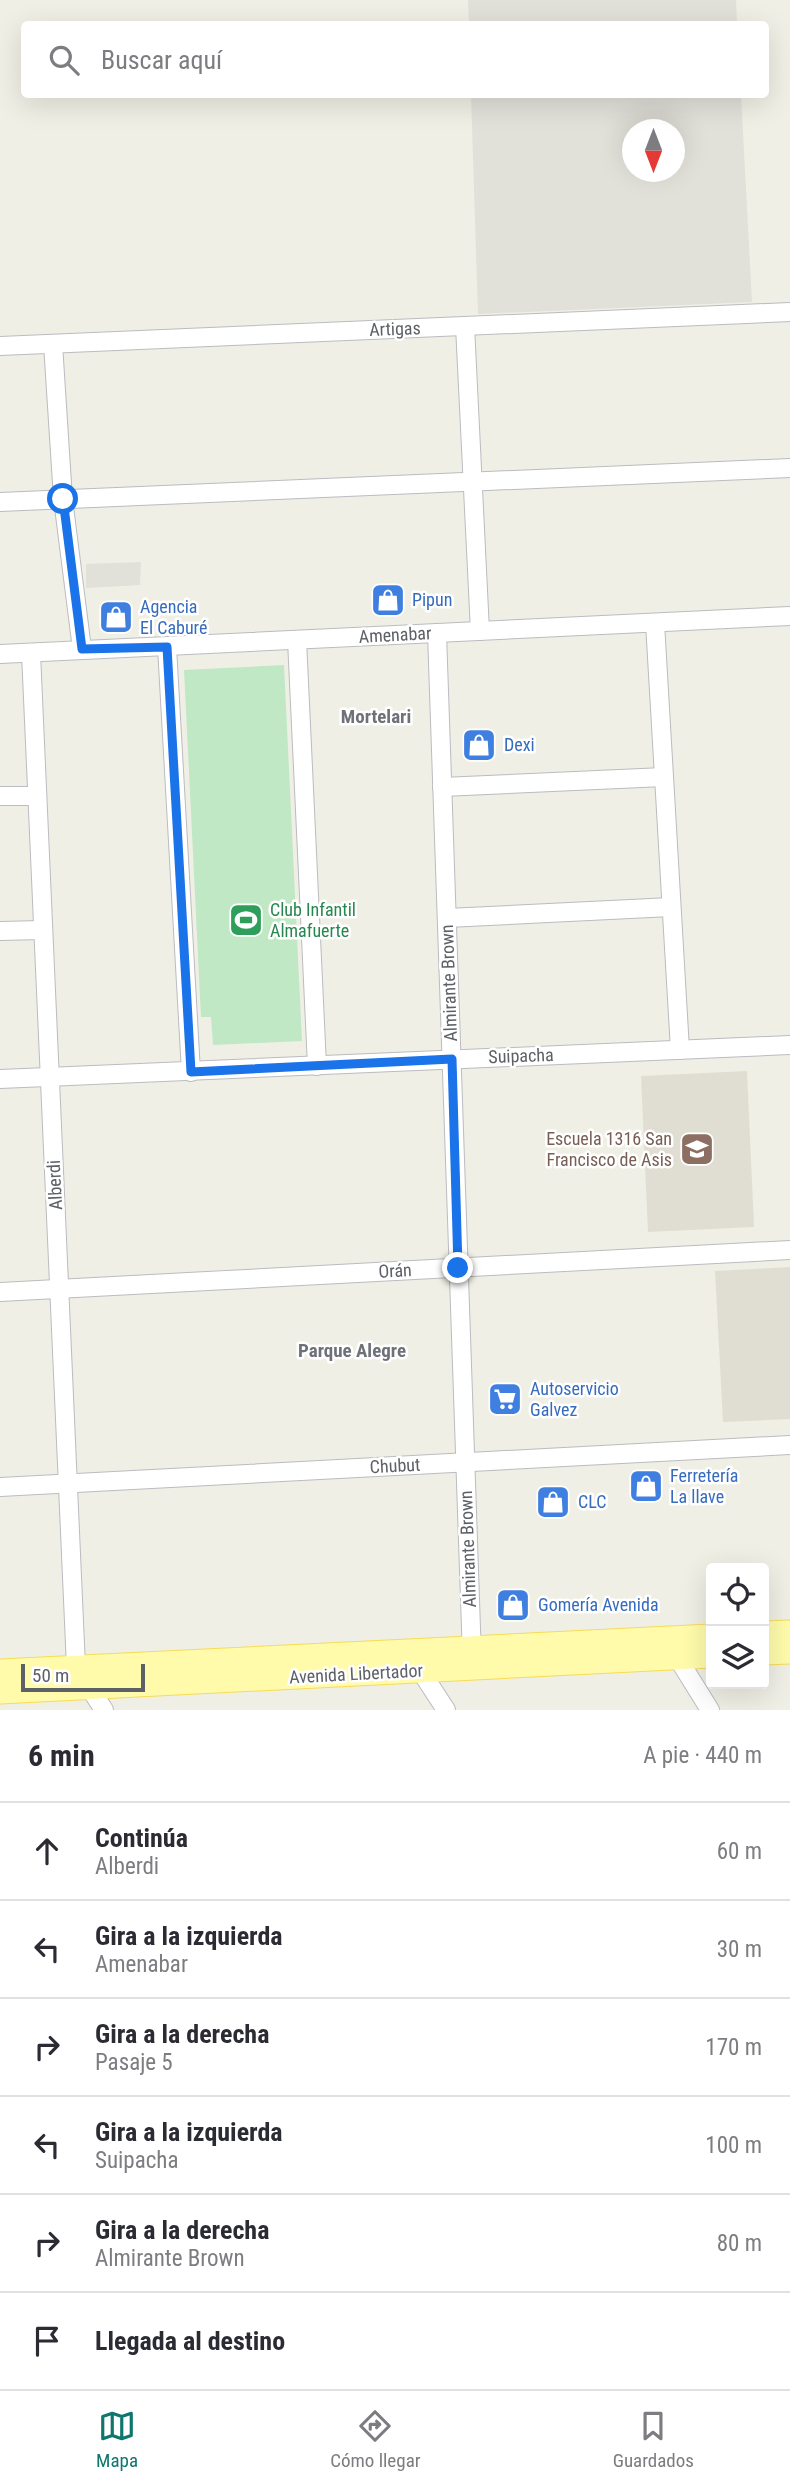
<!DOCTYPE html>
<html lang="es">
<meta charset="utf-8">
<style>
:root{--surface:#fff;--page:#f7f7f7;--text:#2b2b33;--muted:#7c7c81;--line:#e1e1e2;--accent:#0f766e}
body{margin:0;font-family:"Roboto Condensed",sans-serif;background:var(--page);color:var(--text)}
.controls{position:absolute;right:21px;bottom:21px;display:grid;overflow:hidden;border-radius:7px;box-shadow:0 7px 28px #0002}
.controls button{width:63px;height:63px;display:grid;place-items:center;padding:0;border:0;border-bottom:2px solid var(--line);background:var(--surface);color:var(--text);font:35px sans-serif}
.compass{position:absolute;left:622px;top:119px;width:63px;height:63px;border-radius:50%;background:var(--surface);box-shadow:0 7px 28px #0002;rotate:180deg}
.scale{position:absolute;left:21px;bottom:18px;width:124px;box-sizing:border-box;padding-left:7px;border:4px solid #5d6066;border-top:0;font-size:19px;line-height:24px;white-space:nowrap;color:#5d6066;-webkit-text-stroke:5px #fff;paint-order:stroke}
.stop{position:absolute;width:21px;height:21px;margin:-16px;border:5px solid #1a73e8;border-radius:50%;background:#fff}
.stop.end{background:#1a73e8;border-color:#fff;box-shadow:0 2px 7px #0008}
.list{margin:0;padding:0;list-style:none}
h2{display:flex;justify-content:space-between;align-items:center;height:91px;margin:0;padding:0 28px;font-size:30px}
h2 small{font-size:23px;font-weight:400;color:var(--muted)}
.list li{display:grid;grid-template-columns:46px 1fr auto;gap:21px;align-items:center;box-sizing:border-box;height:98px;padding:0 28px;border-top:2px solid var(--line)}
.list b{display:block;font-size:26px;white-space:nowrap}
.list p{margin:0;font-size:23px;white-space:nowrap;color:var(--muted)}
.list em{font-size:23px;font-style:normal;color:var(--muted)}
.icon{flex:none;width:38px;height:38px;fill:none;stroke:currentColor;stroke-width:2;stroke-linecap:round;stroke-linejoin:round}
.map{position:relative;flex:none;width:790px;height:1710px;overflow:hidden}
.search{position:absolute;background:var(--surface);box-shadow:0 7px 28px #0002;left:21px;right:21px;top:21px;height:77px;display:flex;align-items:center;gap:18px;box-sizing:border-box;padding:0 24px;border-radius:7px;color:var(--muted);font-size:26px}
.sheet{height:679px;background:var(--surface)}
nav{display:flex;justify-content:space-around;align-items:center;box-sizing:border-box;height:98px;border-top:2px solid var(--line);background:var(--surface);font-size:19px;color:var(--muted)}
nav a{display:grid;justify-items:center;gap:4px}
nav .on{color:var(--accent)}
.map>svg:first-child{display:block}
</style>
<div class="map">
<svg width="790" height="1710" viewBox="0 0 790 1710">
<rect width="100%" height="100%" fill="#f0efe5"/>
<g fill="#e1e0d9" fill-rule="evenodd">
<polygon points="468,0 736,0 737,24 469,24"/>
<path d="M 471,95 L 741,95 L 752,302 L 478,314 ZM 632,130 L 674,130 L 674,172 L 632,172 Z"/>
<polygon points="141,562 140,585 86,588 86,564"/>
</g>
<g fill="#e0ded3">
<polygon points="747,1071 754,1227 648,1232 641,1076"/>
<polygon points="790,1267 790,1419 723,1422 715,1271"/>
</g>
<polygon fill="#c1e8c5" points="284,665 302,1041 213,1045 211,1017 201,1017 184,670"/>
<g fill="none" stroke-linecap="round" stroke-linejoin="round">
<g stroke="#babcc1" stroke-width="20">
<g id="minor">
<polyline points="465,326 480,631"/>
<polyline points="53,344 63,499 82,649"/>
<polyline points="0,346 790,312"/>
<polyline points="0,502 790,468"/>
<polyline points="655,623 680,1050"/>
<polyline points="437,633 472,1658"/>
<polyline points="297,640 317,1066"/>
<polyline points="167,647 191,1072"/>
<polyline points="31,653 76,1667 104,1710"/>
<polyline points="0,654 790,616"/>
<polyline points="442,787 664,777"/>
<polyline points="0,796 37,796"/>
<polyline points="447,918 671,907"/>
<polyline points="0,931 43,930"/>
<polyline points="0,1079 790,1045"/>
<polyline points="0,1292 790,1250"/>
<polyline points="0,1487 790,1445"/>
<polyline points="677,1657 710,1710"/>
<polyline points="419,1662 420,1670 446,1710"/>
</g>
</g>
<g stroke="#f6dc57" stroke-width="25">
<g id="major">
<polyline points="764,1633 790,1632"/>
<polyline points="764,1653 790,1652"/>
<polyline points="0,1671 711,1636"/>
<polyline points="0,1692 711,1656"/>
</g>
</g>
<use href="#minor" stroke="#fff" stroke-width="18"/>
<use href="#major" stroke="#fffbab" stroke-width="23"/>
</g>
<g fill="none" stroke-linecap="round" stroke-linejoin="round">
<polyline stroke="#1a73e8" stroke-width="9" points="63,499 82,649 167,647 191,1072 452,1059 458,1268"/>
</g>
<defs>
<g id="shop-square" transform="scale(1.75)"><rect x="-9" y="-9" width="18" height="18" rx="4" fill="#3f7fe0" stroke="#fff"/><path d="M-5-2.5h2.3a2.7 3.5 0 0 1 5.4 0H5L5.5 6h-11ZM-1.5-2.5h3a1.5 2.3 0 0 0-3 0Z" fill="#fff"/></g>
<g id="stadium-square" transform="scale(1.75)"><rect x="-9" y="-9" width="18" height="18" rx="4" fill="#2e9e5b" stroke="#fff"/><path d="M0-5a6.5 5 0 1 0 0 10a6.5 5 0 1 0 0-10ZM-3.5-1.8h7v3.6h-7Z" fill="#fff"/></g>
<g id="school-square" transform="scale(1.75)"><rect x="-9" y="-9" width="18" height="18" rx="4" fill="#8d6e63" stroke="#fff"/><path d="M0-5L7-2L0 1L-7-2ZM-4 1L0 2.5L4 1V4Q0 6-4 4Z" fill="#fff"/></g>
<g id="supermarket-square" transform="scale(1.75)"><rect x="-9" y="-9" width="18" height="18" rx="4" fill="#3f7fe0" stroke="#fff"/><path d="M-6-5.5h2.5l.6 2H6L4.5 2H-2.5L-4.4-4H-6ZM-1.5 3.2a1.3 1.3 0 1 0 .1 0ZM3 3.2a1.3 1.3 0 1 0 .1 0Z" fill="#fff"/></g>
</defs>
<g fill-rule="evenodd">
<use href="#shop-square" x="388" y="600"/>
<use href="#shop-square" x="116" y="617"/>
<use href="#shop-square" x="479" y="745"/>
<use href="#stadium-square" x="246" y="920"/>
<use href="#school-square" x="697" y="1149"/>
<use href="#supermarket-square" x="505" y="1399"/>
<use href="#shop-square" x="646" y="1486"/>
<use href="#shop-square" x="553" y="1502"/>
<use href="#shop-square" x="513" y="1605"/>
</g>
<g text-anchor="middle" stroke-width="5" stroke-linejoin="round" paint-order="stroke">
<g font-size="18" fill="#5d6066" stroke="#fff">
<text transform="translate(395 329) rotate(-2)" y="6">Artigas</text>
<text transform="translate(395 635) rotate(-3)" y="6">Amenabar</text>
<text transform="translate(449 983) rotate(-92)" y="6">Almirante Brown</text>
<text transform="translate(521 1056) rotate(-2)" y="6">Suipacha</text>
<text transform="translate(55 1185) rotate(-93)" y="6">Alberdi</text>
<text transform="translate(395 1271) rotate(-3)" y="6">Orán</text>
<text transform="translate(395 1466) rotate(-3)" y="6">Chubut</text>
<text transform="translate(468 1549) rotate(-92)" y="6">Almirante Brown</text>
<text transform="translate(356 1674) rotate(-3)" y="6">Avenida Libertador</text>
</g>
<g font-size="18" fill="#366cbe" stroke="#fff" text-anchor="start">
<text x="412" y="606">Pipun</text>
<text x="140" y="613">Agencia<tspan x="140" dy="21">El Caburé</tspan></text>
<text x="504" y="751">Dexi</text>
<text x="530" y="1395">Autoservicio<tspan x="530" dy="21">Galvez</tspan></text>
<text x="670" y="1482">Ferretería<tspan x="670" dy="21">La llave</tspan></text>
<text x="578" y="1508">CLC</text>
<text x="538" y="1611">Gomería Avenida</text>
</g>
<g font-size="18" fill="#27864d" stroke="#fff" text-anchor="start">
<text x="270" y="916">Club Infantil<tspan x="270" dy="21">Almafuerte</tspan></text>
</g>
<g font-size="18" fill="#785e54" stroke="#fff" text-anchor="end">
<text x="672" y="1145">Escuela 1316 San<tspan x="672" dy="21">Francisco de Asis</tspan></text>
</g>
<g font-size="19" font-weight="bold" fill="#6e7278" stroke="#fff">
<text x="376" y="723">Mortelari</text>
<text x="352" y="1357">Parque Alegre</text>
</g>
</g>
</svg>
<div class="controls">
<button><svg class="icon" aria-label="locate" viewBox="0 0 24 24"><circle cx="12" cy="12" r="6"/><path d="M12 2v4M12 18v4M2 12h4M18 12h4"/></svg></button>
<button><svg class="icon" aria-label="layers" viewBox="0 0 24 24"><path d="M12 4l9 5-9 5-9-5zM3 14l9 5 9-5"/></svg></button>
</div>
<svg class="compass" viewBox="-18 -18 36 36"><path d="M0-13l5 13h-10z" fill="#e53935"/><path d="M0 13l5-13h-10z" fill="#7c7c81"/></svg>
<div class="scale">50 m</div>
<div class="stop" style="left:63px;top:499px"></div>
<div class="stop end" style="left:458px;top:1268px"></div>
<div class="search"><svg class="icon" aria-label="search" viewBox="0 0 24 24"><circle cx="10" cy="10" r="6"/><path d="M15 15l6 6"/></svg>Buscar aquí</div>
</div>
<section class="sheet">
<h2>6 min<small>A pie · 440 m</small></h2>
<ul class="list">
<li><svg class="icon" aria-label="ahead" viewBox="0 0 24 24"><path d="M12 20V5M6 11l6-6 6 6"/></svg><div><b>Continúa</b><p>Alberdi</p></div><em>60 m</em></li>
<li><svg class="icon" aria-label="left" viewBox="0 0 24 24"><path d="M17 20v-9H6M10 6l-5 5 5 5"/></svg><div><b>Gira a la izquierda</b><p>Amenabar</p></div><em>30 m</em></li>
<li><svg class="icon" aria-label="right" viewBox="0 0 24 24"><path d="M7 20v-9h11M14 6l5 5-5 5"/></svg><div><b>Gira a la derecha</b><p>Pasaje 5</p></div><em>170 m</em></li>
<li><svg class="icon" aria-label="left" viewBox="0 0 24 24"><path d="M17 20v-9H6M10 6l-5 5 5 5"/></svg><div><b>Gira a la izquierda</b><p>Suipacha</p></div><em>100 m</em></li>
<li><svg class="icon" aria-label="right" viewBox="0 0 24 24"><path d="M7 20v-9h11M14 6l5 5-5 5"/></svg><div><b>Gira a la derecha</b><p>Almirante Brown</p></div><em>80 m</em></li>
<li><svg class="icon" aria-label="arrive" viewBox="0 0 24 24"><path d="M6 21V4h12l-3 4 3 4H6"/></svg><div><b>Llegada al destino</b></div></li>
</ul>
</section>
<nav>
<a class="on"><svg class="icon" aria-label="map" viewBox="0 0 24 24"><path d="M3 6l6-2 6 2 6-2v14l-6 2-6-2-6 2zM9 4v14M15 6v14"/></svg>Mapa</a>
<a><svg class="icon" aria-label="directions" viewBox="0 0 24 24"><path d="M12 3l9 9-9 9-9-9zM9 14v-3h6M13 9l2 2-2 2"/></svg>Cómo llegar</a>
<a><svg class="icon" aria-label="saved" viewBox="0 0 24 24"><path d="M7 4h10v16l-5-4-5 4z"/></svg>Guardados</a>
</nav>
